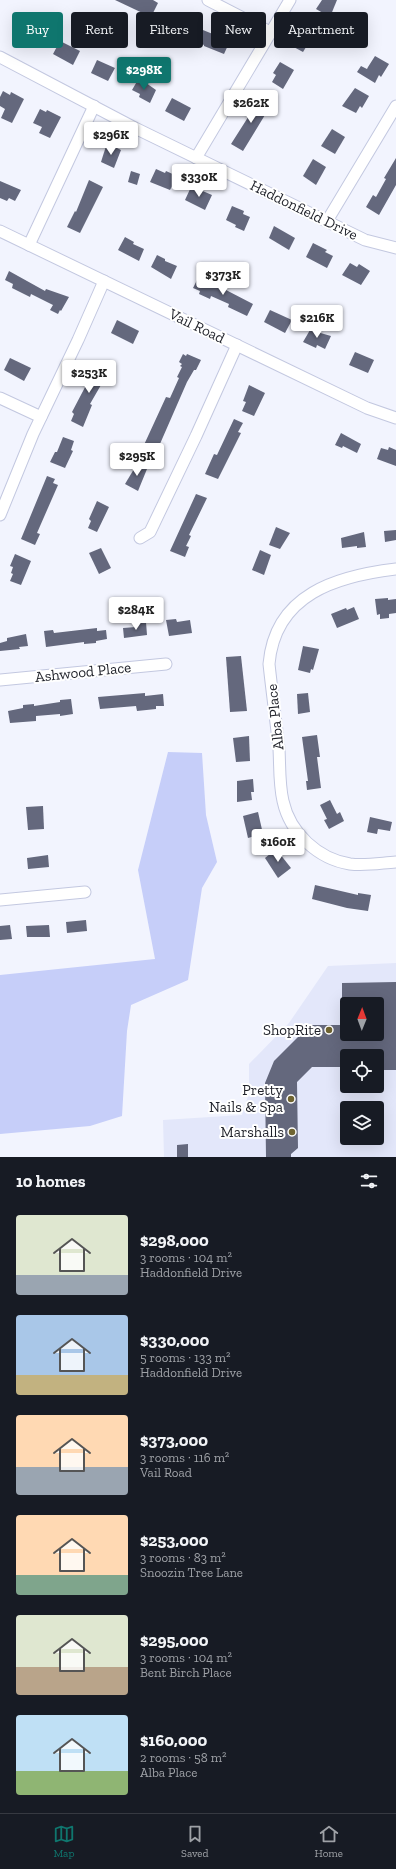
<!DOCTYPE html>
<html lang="en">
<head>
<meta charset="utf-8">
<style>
  :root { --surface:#171b24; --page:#242831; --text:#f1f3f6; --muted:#9ea1a6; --line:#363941; --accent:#0f766e }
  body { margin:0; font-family:"Zilla Slab",serif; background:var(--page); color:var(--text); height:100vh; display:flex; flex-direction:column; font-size:15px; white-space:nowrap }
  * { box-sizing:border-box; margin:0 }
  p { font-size:13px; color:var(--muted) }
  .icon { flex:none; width:22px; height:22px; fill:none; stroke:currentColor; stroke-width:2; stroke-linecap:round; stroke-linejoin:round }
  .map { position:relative; height:1157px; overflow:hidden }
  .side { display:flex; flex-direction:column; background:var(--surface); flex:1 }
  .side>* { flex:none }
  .top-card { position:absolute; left:12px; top:12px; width:372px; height:36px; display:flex; gap:8px }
  .needle { width:26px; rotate:1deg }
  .controls { position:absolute; left:340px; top:997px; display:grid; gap:8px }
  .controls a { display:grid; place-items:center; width:44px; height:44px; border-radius:4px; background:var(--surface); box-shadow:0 4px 16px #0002; font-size:20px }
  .price { position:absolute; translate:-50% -34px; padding:0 9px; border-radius:4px; background:#fff; color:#222; font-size:13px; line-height:26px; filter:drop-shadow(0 1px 2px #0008) }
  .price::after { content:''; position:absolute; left:50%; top:24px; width:12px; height:9px; margin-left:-6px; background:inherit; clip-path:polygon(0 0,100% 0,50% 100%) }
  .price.current { background:var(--accent); color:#fff }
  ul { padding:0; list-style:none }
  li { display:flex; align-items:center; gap:12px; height:100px; padding:0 16px }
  li span { display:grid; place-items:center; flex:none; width:112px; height:80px; border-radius:4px; color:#555 }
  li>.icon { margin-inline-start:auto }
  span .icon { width:48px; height:48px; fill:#fffc; stroke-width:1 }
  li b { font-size:17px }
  h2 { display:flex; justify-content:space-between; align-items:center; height:48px; padding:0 16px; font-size:17px }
  .pill { padding:0 14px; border-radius:4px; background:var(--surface); box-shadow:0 4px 16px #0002; font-size:14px; line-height:36px }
  .pill.current { background:var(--accent); color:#fff }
  .tabs { display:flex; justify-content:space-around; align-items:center; height:56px; border-top:1px solid var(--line); background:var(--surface); font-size:11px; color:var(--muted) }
  .tabs a { display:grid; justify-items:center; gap:2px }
  .tabs .current { color:var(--accent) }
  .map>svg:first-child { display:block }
  .built { fill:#e3e7fa; fill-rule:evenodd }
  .green { fill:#c6cef9 }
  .building { fill:#64687d }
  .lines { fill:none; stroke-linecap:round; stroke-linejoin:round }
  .minor-casing { stroke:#c3c8e0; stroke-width:13 }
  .minor { stroke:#fff; stroke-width:11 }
  .poi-dot { fill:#6f6431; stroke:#fff; stroke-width:1.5 }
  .labels { text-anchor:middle; stroke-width:4; stroke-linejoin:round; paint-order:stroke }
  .street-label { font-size:15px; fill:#1e2028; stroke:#fff }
  .poi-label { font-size:15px; fill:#1e2028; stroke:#fff; text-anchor:end }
</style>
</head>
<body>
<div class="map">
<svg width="396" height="1157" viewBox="0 0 396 1157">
  <rect width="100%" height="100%" fill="#f2f4fe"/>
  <path class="built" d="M396,963V1157H164L163,1120L242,1115L249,1093V1064L289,1023L328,966ZM347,1004H377V1034H347ZM347,1056H377V1086H347ZM347,1108H377V1138H347Z"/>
  <path class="green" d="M168,752L202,753L206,815L217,862L202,888L188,980L131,1005L127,1031L122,1116L90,1126L0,1134V975L155,959L138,870Z"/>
  <g class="building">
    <path d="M115,0H153L158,3L151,17Z"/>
    <path d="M322,0H337L330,17L316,9Z"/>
    <path d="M174,14L199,27L198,28L230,41L224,54L204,46V45L184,35L183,38L175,34L176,30L168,26Z"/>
    <path d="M24,23L41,31L34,45L17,36Z"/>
    <path d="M301,26L314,34L303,52L290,45Z"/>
    <path d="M60,41L80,51L73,65L53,54Z"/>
    <path d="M375,56L389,64L381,77L379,75L375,83L357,72L361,66L367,69L368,67Z"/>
    <path d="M97,60L115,68L108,81L91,73Z"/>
    <path d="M280,62L294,70L283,89L272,82L276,75L273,73Z"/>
    <path d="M139,78L156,90L150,103L139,97L140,94L132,90Z"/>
    <path d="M355,88L369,96L362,108L360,106L356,113L342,106Z"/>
    <path d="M3,91L10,95L11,92L24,99L12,123L1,118L5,109L0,106V97Z"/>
    <path d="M258,97L271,105L243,151L231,144L252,111L251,110Z"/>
    <path d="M172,98L191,108L184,121L165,111Z"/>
    <path d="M40,109L46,112L47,110L61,117L50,138L39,133L42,127L33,123Z"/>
    <path d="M332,129L345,137L335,154L321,146Z"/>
    <path d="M107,143L121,150L114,168L101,162Z"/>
    <path d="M396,158V185L379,215L366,207L373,195L376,197L386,179L384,178Z"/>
    <path d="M313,159L326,167L316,185L303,176Z"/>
    <path d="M156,169L165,173L166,171L177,176L170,190L150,182Z"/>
    <path d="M131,171L140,174L137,185L128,182Z"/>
    <path d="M89,180L103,187L80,233L67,227L75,211L76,212Z"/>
    <path d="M0,181L21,190L15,201L9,198L7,201L0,198Z"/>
    <path d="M191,187L197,190L198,189L212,195L205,210L185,200Z"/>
    <path d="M232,206L244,211L243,214L250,217L244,231L235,227L236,225L226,220Z"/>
    <path d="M274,226L295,238L289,250L269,238Z"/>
    <path d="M125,237L134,242L133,244L144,249L139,261L118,250Z"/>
    <path d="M313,243L327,250L325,252L333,256L327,268L306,257Z"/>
    <path d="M157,255L165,259V261L177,266L171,279L151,267Z"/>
    <path d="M350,263L357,267L359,264L370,271L361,285L342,275Z"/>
    <path d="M9,271L45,291L46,289L69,297L61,311L60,310L58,314L50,310L53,305L31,294L30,297L12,288L13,284L5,280Z"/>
    <path d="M199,276L253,304L247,316L228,307L229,304L211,296L210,299L199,294L200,291L193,288Z"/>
    <path d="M270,310L292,320L285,333L264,322Z"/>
    <path d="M117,320L139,331L133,344L111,333Z"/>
    <path d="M310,330L331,336L325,349L317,345L316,348L303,342Z"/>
    <path d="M355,352L374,360L368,373L349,365Z"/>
    <path d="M183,354L186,356L187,354L201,360L196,370H194L187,382L156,453L143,447L166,397L170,398L179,378L177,377L182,367L180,366L182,364L179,362Z"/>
    <path d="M10,358L31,368L24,381L4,370Z"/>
    <path d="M95,363L111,371L107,379L105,378L90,404L92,405L83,427L71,421L74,414L72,412L93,372L91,371Z"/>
    <path d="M249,385L265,393L254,416L242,411L246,402L243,401Z"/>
    <path d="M234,419L243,423L238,432L241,433L218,479L205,474L214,454L217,455Z"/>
    <path d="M341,433L361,444L357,453L343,446L342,448L335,445Z"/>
    <path d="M63,437L74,441L71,450L73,451L65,468L50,462L55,452H57Z"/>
    <path d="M389,447L396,450V466L377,459L381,448L388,450Z"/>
    <path d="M137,464L147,469L138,491L125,484Z"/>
    <path d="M47,476L55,479L53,483L58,485L37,533L40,534L35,545L21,539Z"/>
    <path d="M196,494L207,498L189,535L191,536L186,546L189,547L185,557L170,551Z"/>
    <path d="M97,501L109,507L97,532L88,528L91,521L89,519Z"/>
    <path d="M276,527L290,533L280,549L269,545Z"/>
    <path d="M396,530V540L385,542L384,531Z"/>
    <path d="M364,532L366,547L357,548V546L342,548L341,538Z"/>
    <path d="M101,548L111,568L99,574L89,553Z"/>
    <path d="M260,550L271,555L264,575L252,570Z"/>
    <path d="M15,554L31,561L21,585L10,581L13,574L11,573L13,567L10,566Z"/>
    <path d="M388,598V600L396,599V613L389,614V618L380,619V614L377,615L375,599Z"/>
    <path d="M354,607L359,619L337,628L331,614L346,608L347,610Z"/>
    <path d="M176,619L177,622L190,620L192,633L169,636L166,620Z"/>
    <path d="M146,622L147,635L124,638L123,628L136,627V623Z"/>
    <path d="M97,628V631L106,630L107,639L96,641V643L84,644V642L46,647L44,631L53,630L54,633Z"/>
    <path d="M26,634L28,646L19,647L20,649L0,651V643L7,641V638Z"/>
    <path d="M303,646L319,649L313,670L311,669L310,673L298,670Z"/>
    <path d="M241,656L247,711L230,712L226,657Z"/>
    <path d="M145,693V696L163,694L164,706H156V709L137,711L136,706L100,709L98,697Z"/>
    <path d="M308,693L310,712L298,714L297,694Z"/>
    <path d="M71,699L73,714L60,716V714L36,716V721L10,723L8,711L23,708V705L34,704V706L60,702V700Z"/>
    <path d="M317,735L320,757H317L321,788L307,790L306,781H308L302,737Z"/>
    <path d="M249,736L250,761L236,762L233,738Z"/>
    <path d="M253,779L254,792H251L252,800L237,802V781Z"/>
    <path d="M330,800L337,814L340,812L344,821L329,829L324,820L327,819L320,805Z"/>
    <path d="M43,806L44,829L28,830L26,807Z"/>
    <path d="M258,812L263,834L248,838L243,816Z"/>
    <path d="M370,817L392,822L390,831L378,829L377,834L367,832Z"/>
    <path d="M276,849L291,868L278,878L265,858Z"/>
    <path d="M48,855L49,867L28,869L27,858Z"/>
    <path d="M315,885L358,895V893L371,895L368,911L347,908L312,899Z"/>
    <path d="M86,920L87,931L67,933L66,922Z"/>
    <path d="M10,925L12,939L0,940V926Z"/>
    <path d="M49,925L50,937H27L26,926Z"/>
    <path d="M396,982V1070H377V1056H347V1067H312L297,1082L298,1148L291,1154V1157H266L265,1083L274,1061L299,1036H311V1025H347V1034H377V1004H342V983Z"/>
    <path d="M188,1144V1157H177V1145Z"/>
  </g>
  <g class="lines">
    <defs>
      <g id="minor">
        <path d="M208,0L270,32"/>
        <path d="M0,57L135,128L365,240L396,248"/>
        <path d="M196,158L290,0"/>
        <path d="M327,221L396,106"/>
        <path d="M0,231L367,408L396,418"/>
        <path d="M29,245L94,106"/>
        <path d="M0,398L41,417"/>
        <path d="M0,515L33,434L78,340L104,281"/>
        <path d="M140,538L150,532L196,436L237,345"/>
        <path d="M396,569C337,576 275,594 269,664C272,692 276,721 279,749C280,766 279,784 283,801C290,833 318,859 350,864C365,866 381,863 396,862"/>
        <path d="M0,680L166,664"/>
        <path d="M0,900L85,892"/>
      </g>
    </defs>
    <use href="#minor" class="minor-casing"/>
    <use href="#minor" class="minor"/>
  </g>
  <g class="poi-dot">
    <circle cx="329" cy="1030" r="4"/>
    <circle cx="291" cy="1099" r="4"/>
    <circle cx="292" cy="1132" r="4"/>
  </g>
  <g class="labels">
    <g class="street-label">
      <text transform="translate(304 210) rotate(26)" y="5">Haddonfield Drive</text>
      <text transform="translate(197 326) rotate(26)" y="5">Vail Road</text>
      <text transform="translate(83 672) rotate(-6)" y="5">Ashwood Place</text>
      <text transform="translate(275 717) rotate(-96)" y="5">Alba Place</text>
    </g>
    <g class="poi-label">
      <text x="321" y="1035">ShopRite</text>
      <text x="283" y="1095">Pretty<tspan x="283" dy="17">Nails &amp; Spa</tspan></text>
      <text x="284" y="1137">Marshalls</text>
    </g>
  </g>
</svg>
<div class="controls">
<a><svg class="needle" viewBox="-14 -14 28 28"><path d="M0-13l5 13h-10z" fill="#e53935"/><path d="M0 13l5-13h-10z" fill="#9ea1a6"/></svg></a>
<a><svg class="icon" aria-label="locate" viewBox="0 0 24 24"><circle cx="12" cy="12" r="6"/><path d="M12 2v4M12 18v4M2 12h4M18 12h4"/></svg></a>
<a><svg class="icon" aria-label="layers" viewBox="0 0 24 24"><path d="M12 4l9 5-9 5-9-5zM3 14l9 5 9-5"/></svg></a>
</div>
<b class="price current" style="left:144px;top:91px">$298K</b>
<b class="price" style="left:251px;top:124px">$262K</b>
<b class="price" style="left:111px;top:156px">$296K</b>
<b class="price" style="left:199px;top:198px">$330K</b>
<b class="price" style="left:223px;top:296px">$373K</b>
<b class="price" style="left:317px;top:339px">$216K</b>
<b class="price" style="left:89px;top:394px">$253K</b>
<b class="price" style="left:137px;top:477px">$295K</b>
<b class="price" style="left:136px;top:631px">$284K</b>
<b class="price" style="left:278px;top:863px">$160K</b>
<div class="top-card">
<a class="pill current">Buy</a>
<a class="pill">Rent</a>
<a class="pill">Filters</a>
<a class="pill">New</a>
<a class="pill">Apartment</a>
</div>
</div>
<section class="side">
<h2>10 homes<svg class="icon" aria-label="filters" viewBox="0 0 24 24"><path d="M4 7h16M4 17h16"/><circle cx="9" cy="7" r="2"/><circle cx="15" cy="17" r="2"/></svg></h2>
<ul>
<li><span style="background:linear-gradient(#dfe7d0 75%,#9aa5b1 0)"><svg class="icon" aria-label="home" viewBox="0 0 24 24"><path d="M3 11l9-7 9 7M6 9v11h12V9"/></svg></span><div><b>$298,000</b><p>3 rooms · 104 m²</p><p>Haddonfield Drive</p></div></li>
<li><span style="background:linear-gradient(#a9c7e8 75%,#c2b280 0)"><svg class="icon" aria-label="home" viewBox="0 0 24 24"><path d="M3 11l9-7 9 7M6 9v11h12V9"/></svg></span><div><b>$330,000</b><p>5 rooms · 133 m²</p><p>Haddonfield Drive</p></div></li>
<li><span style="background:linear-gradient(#ffd9b3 65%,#9aa5b1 0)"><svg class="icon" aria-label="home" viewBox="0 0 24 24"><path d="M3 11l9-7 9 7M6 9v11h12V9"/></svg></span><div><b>$373,000</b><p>3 rooms · 116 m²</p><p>Vail Road</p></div></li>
<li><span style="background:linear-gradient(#ffd9b3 75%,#7fa58c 0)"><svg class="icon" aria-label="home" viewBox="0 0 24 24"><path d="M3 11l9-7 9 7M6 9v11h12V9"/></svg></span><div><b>$253,000</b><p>3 rooms · 83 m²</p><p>Snoozin Tree Lane</p></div></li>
<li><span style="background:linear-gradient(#dfe7d0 65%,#b9a48a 0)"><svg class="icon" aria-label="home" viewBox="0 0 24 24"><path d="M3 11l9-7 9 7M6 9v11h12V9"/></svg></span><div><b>$295,000</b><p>3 rooms · 104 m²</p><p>Bent Birch Place</p></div></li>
<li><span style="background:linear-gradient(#bfe0f5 70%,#8fb573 0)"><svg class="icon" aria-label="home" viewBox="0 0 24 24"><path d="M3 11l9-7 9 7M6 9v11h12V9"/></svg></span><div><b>$160,000</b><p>2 rooms · 58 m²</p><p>Alba Place</p></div></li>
</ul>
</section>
<nav class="tabs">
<a class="current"><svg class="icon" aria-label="map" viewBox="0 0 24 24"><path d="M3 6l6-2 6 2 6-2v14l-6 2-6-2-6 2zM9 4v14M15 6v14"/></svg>Map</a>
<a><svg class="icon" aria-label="saved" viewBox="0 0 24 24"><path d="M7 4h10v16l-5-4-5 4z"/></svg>Saved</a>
<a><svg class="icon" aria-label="home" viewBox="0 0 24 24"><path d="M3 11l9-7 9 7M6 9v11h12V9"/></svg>Home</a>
</nav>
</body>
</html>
